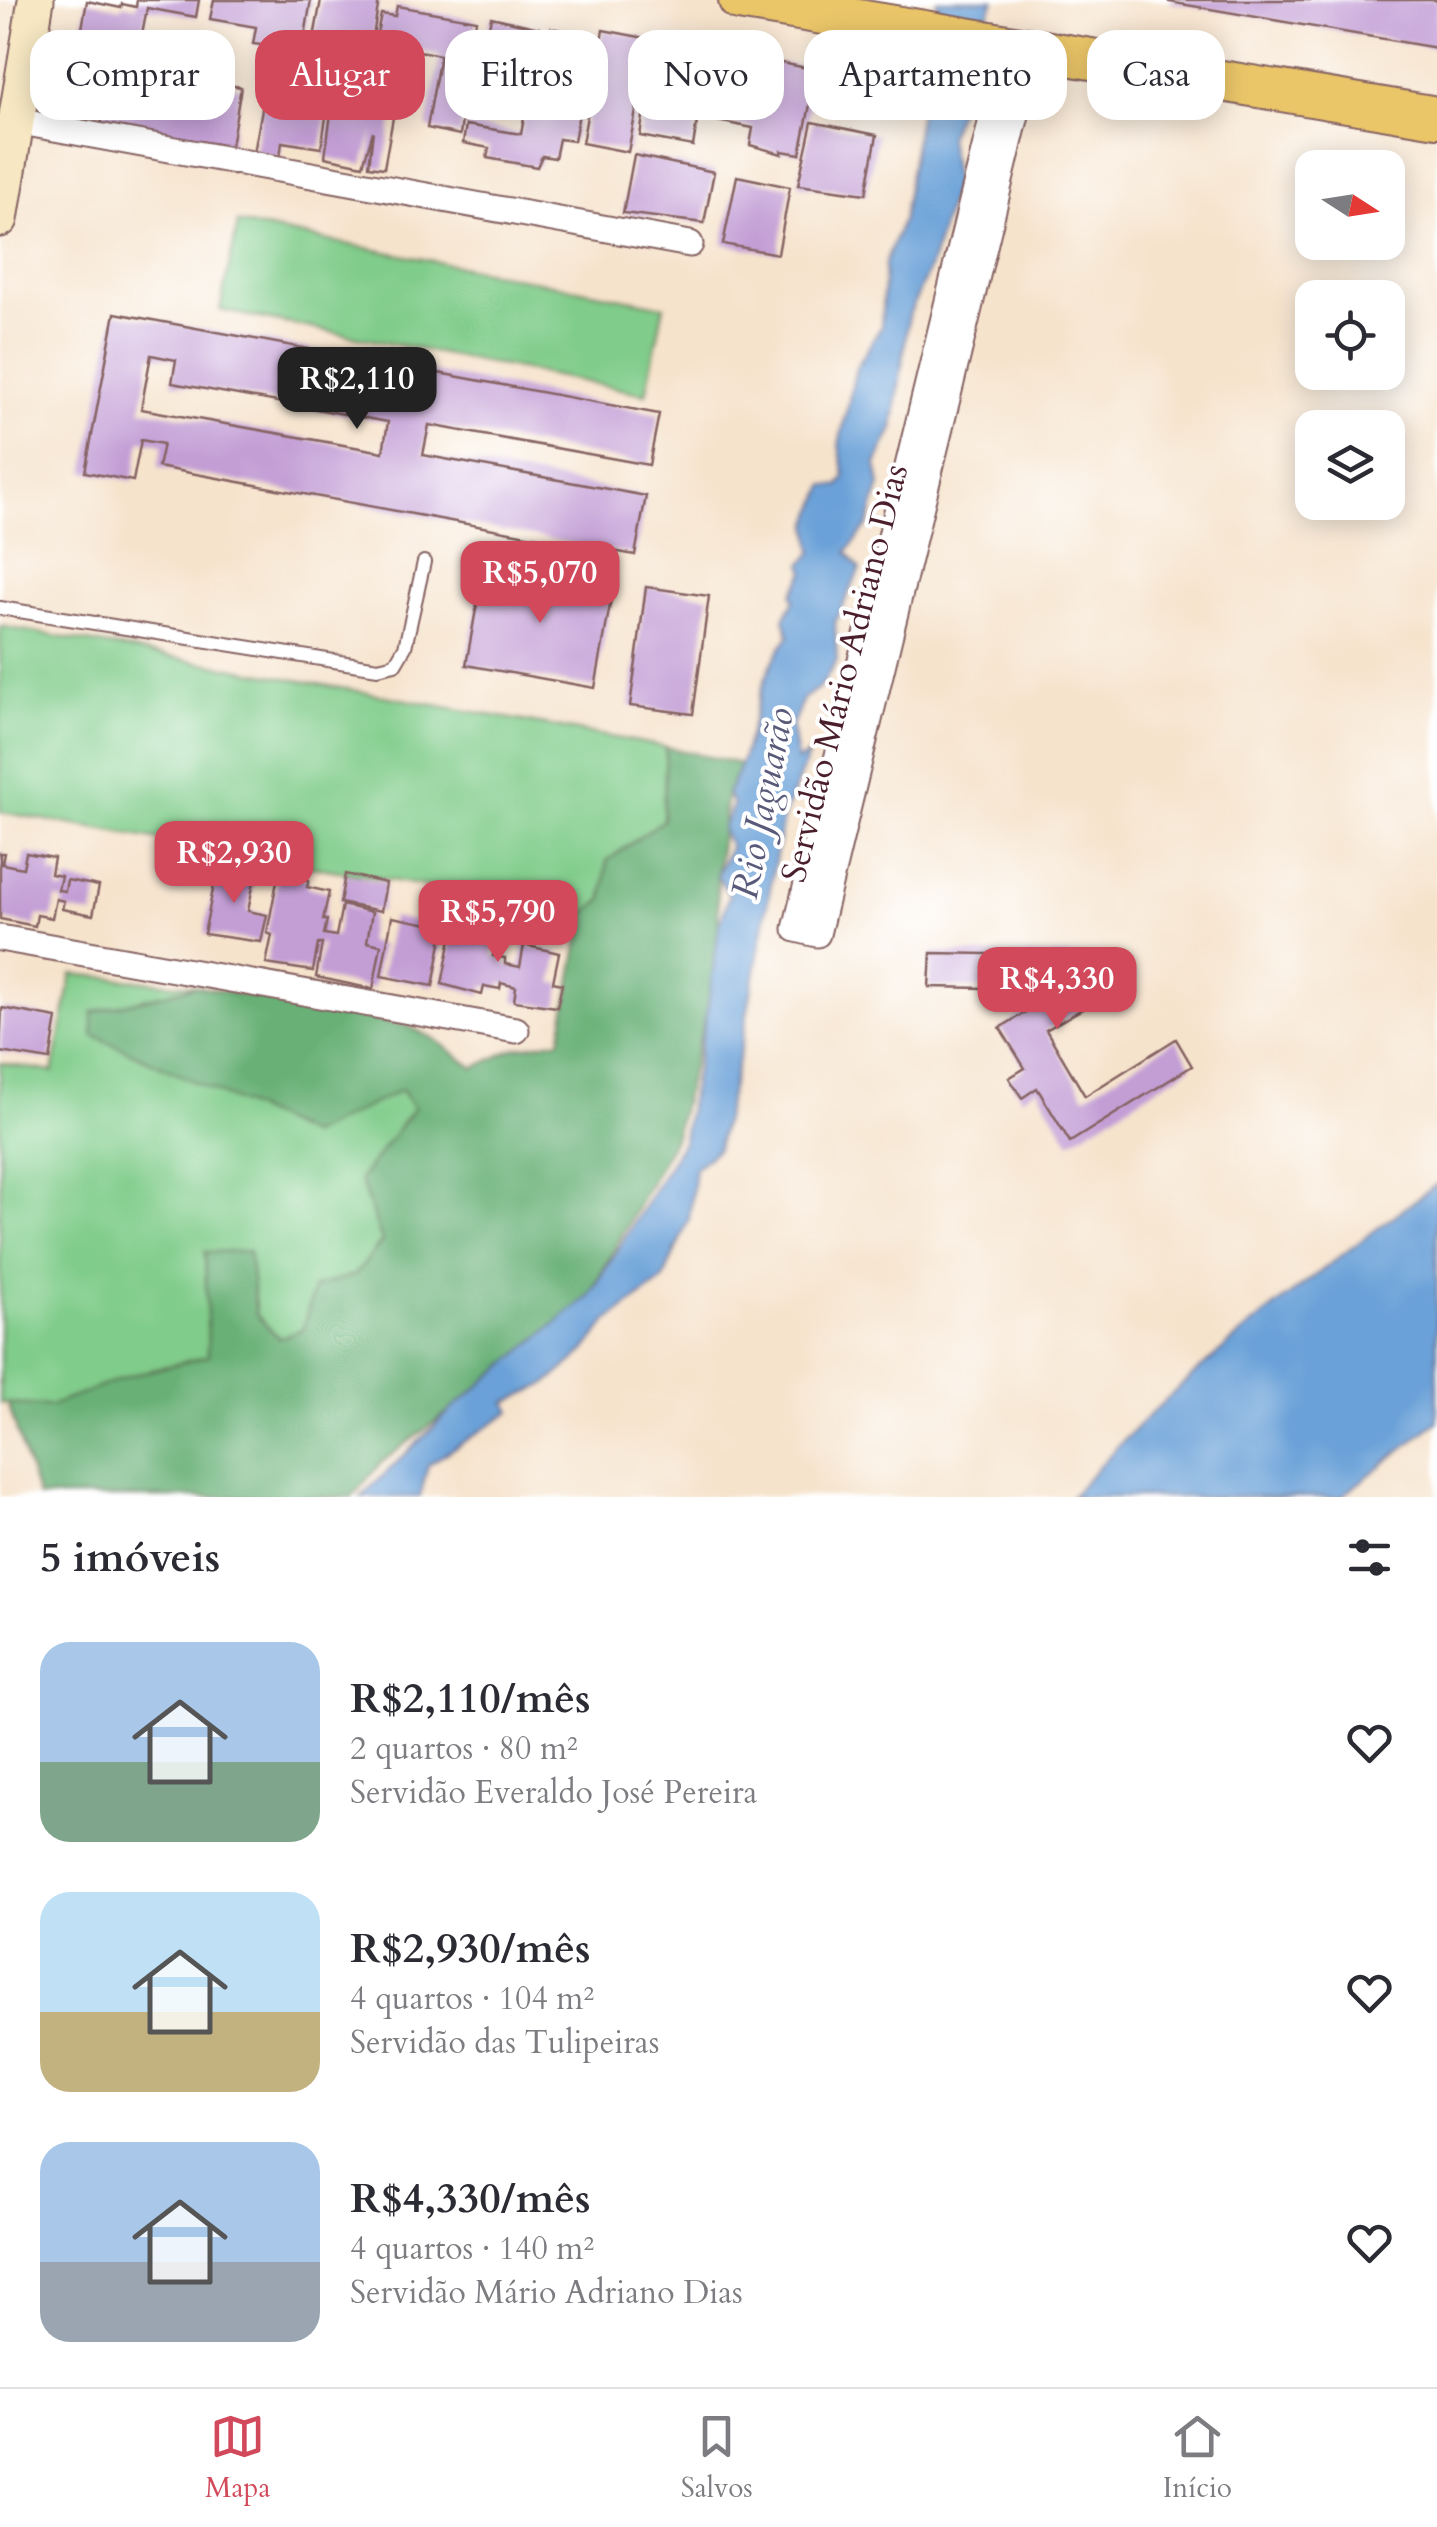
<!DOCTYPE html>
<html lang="pt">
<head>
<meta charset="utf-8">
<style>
  :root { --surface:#fff; --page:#f2f2f3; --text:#2b2b33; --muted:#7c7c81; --line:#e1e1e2; --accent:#d1495b }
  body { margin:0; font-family:Cardo,serif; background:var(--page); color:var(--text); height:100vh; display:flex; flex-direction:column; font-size:38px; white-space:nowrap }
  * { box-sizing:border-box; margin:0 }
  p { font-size:32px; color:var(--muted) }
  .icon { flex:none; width:55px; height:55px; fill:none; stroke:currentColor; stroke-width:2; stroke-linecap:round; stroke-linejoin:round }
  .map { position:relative; height:1497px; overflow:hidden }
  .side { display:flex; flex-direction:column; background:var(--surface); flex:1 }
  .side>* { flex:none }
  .banner { position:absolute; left:30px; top:30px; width:1378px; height:90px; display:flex; gap:20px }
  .needle { width:65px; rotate:102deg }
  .fabs { position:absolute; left:1295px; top:150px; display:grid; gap:20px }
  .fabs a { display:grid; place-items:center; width:110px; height:110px; border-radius:20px; background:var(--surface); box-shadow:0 5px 25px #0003; font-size:50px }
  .price { position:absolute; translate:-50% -85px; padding:0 22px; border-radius:20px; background:var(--accent); color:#fff; font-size:32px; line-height:65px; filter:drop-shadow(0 2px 5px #0008) }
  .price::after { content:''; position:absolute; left:50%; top:60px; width:30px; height:22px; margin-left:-15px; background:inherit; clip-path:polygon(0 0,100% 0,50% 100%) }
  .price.selected { background:#222; color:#fff }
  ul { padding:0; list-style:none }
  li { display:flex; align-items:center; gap:30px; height:250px; padding:0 40px }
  li span { display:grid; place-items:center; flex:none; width:280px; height:200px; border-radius:30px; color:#555 }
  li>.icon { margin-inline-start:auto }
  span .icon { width:120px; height:120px; fill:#fffc; stroke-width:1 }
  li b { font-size:42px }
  h2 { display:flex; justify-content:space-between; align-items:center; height:120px; padding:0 40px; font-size:42px }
  .chip { padding:0 35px; border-radius:30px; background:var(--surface); box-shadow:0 5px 25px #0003; font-size:35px; line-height:90px }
  .chip.selected { background:var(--accent); color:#fff }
  .dock { display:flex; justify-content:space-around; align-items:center; height:140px; border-top:2px solid var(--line); background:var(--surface); font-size:28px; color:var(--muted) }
  .dock a { display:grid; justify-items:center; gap:5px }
  .dock .selected { color:var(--accent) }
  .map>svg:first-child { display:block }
  .green { fill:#80cc8a; stroke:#65765a; stroke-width:2.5 }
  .forest { fill:#68b076; stroke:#596850; stroke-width:2.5 }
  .water { fill:#6ba1d8; stroke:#5a6082; stroke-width:2.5 }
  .building { fill:#c39ed5; fill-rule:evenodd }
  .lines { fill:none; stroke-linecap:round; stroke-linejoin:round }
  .service-casing { stroke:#866463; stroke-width:16 }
  .minor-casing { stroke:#866463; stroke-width:29 }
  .secondary-casing { stroke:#866463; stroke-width:39 }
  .primary-casing { stroke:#866463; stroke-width:44 }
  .service { stroke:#fff; stroke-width:12 }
  .minor { stroke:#fff; stroke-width:25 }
  .secondary { stroke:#f7e8c3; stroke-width:35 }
  .primary { stroke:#ebc669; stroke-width:40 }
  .labels { text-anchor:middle; stroke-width:8; stroke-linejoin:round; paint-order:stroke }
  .street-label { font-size:35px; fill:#4a1f2b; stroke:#fff }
  .water-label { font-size:38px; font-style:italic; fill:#595a79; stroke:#fff }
</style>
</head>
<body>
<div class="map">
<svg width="1437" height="1497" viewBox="0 0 1437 1497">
  <rect width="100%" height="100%" fill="#fff"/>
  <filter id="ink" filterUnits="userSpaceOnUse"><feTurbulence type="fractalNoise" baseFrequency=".01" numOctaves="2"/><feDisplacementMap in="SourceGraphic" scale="20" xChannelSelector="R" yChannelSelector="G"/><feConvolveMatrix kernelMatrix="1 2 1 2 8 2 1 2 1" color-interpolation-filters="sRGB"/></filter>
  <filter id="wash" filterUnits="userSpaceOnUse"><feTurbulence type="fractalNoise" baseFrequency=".0048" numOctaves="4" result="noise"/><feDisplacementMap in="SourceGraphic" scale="40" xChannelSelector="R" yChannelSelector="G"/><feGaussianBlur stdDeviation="2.25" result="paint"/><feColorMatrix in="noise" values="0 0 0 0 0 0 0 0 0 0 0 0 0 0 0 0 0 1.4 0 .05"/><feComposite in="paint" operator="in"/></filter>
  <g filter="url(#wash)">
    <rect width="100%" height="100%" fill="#f6e3cc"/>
    <g class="green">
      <path d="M238,223L664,306L646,394L220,310Z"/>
      <path d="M0,626L666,747L663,821L607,861L603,899L584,914L0,812Z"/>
      <path d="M72,974L196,986L93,1012L309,1135L401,1090L414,1108L360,1179L383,1241L355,1275L314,1288L303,1329L279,1338L256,1315L205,1253L209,1356L50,1407L0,1403V1063L53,1072Z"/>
    </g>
    <path class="forest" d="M666,747L741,764L727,793L717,875L719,927L708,1005L674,1139L589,1296L453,1408L382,1462L352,1497H38L8,1404L50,1406L128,1376L208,1356L205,1252L249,1251L256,1315L279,1338L303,1329L314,1287L355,1275L382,1241L360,1179L414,1108L401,1090L310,1135L93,1035V1012L196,986L408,1026L435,1039L474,1068L515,1048L560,1040L584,914L603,899L607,861L663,820Z"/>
    <g class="water">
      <path d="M937,0H994L959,87L960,108L948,137L955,182L931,264L909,315L893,429L876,464L880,485L868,525L847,552L860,569L835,623L837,661L821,686L803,699L792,726L797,761L809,754L783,818L741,1048L717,1149L695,1168L689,1219L663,1280L608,1321L584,1352L547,1384L506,1402L511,1411L428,1465L420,1497H361L453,1408L589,1296L618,1249L682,1143L708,1005L719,927L729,895L717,875L730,846L722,829L733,805L727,793C756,744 752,682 789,636L784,619L794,600L792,594L805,572L802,564L813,552L809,525L825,485L839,486L845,477L839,445L856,368L881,327L885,263L903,218Z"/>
      <path d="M1437,1184V1422L1341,1497H1071C1176,1375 1308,1280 1437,1184Z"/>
    </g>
    <g id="blocks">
      <g class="building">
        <path d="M137,0H199L196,17L147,8L139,51L117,47L114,63L77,56L87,1L121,8L122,4L136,7Z"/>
        <path d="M214,0H311L300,66L325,71L324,78L362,85L358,106L339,102L338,108L371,115L373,108L364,106L370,73L384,76L389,46L375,43L381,14L395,16L397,6L476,20L460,135L427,128L440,55L419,51L411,90L386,85L384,96L390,97L387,110L394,112L384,168L369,166L373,131L363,165L325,157L332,106L328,105L321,148L282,142L280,158L254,153L265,92L299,98L300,95L295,94L297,82L257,76L262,45L253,44L256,27L210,19Z"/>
        <path d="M321,0H379L369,61L345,57L349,38L339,36L337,52L312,48Z"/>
        <path d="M1169,0H1437V48L1169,2Z"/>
        <path d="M491,17L539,28L521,105L480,97L484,79L479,78Z"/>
        <path d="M551,28L593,36L574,141L559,139L555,158L542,156L537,167L487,158L489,148L463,143L466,125L521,134L531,79L542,81Z"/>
        <path d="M603,30L650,39L628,152L582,143Z"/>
        <path d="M655,40L711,49L705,84L694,82L688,120L697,122L693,146L640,136Z"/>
        <path d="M720,51L817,70L800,154L782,151V154L750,145L753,128L707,119Z"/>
        <path d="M109,76L222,92L223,84L241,87L231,146L101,126Z"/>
        <path d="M812,122L877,135L866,194L798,185Z"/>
        <path d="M634,155L714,172L704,223L623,213Z"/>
        <path d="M737,176L790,187L778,254L723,244Z"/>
        <path d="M115,313L659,414L649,465L429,425L423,455L646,496L635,555L158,467L163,444L141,440L133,481L85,472ZM151,355L176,360L172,383L388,422L383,452L141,409Z"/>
        <path d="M484,565L613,588L595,688L466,665Z"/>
        <path d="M646,587L709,596L693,714L630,706Z"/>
        <path d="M0,853H4L2,864L23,868L26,853L54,858L51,874L61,876L58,890L65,891L67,880L99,886L93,915L62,909L64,901L56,899L52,918L37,915L35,926L0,919Z"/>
        <path d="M218,865L256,871L248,911L267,915L261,942L204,934Z"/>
        <path d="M277,866L295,869L294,877L309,880L307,887L329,892L323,920H327L324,934L336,936L342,905L372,912L367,942L381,945L373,989L316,977L322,944H318L313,971L266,964L272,935L267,933L278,876H275Z"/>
        <path d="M345,874L386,883L381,911L340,903Z"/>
        <path d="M456,913L477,917L476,922L498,927L493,956L505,958V964L520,967L524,945L559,953L553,982L562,984L557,1007L514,1001L516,987L501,983L500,989L484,986L482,995L442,984Z"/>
        <path d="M392,917L444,927L433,986L381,976Z"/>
        <path d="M931,953L1095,956L1113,991L1046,1030L1085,1096L1176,1039L1192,1066L1070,1142L1037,1088L1022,1098L1009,1078L1025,1068L1000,1028L1040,1003L1036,989L929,987Z"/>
        <path d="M2,1008L57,1018L50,1060L0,1052Z"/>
      </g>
    </g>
  </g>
  <g filter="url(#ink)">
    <use href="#blocks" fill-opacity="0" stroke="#866463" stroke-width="2.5"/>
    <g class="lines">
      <defs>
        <path id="service" d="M0,608L378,668L395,664L405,647L424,562"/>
        <g id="minor">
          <path d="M1010,45L796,929L817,934L1032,49"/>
          <path d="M16,121L690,244"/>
          <path d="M0,938L516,1030"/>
        </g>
        <path id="secondary" d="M0,219L36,0"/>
        <path id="primary" d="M739,0L1437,117"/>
      </defs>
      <use href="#service" class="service-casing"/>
      <use href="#minor" class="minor-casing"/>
      <use href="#secondary" class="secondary-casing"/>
      <use href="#primary" class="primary-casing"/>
      <use href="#service" class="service"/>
      <use href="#minor" class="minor"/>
      <use href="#secondary" class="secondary"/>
      <use href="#primary" class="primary"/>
    </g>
  </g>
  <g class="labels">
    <g class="street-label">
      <text transform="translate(844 673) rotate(-76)" y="12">Servidão Mário Adriano Dias</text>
    </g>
    <g class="water-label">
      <text transform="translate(762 803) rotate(-79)" y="13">Rio Jaguarão</text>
    </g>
  </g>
</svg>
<div class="fabs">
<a><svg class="needle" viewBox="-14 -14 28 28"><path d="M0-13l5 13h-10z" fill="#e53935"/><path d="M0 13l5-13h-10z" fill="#7c7c81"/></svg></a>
<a><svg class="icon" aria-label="locate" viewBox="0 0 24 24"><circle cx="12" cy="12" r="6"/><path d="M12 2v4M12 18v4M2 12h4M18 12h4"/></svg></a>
<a><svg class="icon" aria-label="layers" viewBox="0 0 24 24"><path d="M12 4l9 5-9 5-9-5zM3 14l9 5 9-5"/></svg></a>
</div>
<b class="price selected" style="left:357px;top:432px">R$2,110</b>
<b class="price" style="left:540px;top:626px">R$5,070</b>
<b class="price" style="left:234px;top:906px">R$2,930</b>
<b class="price" style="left:498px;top:965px">R$5,790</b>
<b class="price" style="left:1057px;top:1032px">R$4,330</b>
<div class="banner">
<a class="chip">Comprar</a>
<a class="chip selected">Alugar</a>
<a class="chip">Filtros</a>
<a class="chip">Novo</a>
<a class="chip">Apartamento</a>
<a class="chip">Casa</a>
</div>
</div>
<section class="side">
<h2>5 imóveis<svg class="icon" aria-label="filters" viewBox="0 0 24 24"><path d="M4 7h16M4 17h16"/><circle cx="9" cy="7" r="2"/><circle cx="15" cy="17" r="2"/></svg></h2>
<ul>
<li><span style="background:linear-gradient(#a9c7e8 60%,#7fa58c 0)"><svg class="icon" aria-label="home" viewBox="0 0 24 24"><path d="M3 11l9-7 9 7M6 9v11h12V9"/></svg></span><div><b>R$2,110/mês</b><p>2 quartos · 80 m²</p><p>Servidão Everaldo José Pereira</p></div><svg class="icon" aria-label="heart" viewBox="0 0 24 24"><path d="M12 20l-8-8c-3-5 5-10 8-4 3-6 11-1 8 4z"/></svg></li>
<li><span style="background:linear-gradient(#bfe0f5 60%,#c2b280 0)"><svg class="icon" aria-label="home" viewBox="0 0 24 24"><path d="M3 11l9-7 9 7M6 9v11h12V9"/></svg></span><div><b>R$2,930/mês</b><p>4 quartos · 104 m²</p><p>Servidão das Tulipeiras</p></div><svg class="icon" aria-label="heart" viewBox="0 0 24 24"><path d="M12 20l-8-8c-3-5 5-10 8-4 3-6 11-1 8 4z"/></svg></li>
<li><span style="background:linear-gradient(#a9c7e8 60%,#9aa5b1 0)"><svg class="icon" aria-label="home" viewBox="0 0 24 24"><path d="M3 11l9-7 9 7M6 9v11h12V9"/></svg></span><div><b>R$4,330/mês</b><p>4 quartos · 140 m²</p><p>Servidão Mário Adriano Dias</p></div><svg class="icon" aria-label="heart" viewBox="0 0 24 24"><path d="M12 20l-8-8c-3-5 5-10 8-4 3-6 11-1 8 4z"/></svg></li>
</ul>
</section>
<nav class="dock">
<a class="selected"><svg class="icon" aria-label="map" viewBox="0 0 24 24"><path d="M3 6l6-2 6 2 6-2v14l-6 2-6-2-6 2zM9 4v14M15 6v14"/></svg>Mapa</a>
<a><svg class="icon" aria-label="saved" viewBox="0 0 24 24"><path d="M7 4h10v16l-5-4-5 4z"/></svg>Salvos</a>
<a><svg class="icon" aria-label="home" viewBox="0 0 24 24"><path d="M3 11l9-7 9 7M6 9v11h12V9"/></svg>Início</a>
</nav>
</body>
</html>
